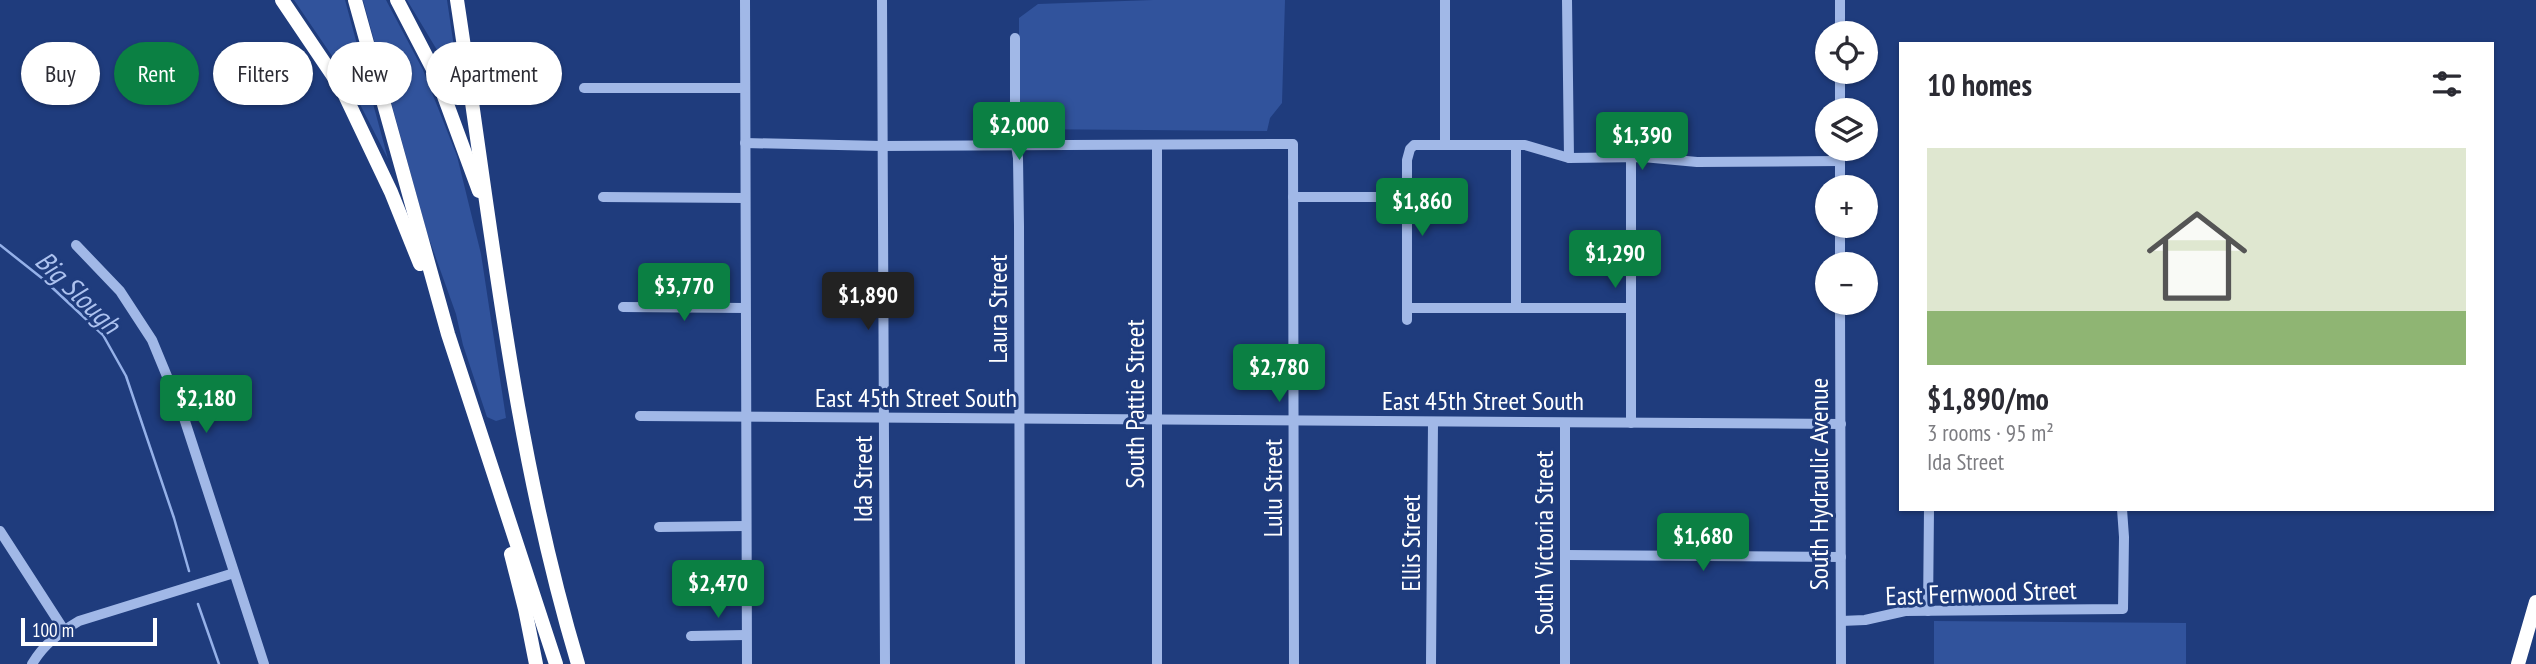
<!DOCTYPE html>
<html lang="en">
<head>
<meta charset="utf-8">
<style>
  :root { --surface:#fff; --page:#f2f2f3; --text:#2b2b33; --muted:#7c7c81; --accent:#0b8043 }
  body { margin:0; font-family:"PT Sans Narrow",sans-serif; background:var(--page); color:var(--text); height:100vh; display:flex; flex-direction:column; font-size:26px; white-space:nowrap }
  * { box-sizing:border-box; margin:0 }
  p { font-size:23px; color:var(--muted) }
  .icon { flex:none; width:38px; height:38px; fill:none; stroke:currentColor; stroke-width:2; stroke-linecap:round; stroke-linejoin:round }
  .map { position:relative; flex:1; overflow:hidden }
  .panel { position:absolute; left:1899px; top:42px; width:595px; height:469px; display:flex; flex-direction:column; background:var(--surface); border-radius:0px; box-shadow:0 2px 5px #0004 }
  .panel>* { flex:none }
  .hud { position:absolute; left:21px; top:42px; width:665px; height:63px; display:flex; gap:14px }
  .buttons { position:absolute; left:1815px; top:21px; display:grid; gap:14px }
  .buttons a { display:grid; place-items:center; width:63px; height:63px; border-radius:50%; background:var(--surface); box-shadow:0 2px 5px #0004; font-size:35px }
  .scale { position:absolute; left:21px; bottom:18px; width:136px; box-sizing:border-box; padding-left:7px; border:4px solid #fff; border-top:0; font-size:19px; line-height:24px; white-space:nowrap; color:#fff; -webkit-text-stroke:5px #1f3c7d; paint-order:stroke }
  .price { position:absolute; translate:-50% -60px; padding:0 16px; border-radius:7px; background:var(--accent); color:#fff; font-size:23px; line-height:46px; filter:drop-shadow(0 2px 4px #0008) }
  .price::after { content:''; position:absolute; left:50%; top:42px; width:21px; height:16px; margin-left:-10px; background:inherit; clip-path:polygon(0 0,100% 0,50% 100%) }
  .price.current { background:#222; color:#fff }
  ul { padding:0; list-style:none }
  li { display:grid; align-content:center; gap:14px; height:371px; padding:0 28px }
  li span { display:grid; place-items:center; height:217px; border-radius:0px; color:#555 }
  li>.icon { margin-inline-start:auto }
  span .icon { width:126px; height:126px; fill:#fffc; stroke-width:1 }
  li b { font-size:30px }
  h2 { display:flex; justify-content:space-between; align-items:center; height:84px; padding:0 28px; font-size:30px }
  .tag { padding:0 24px; border-radius:32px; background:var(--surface); box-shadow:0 2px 5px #0004; font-size:24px; line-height:63px }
  .tag.current { background:var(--accent); color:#fff }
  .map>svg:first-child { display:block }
  .green { fill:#31539c }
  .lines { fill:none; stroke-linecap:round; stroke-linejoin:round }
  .stream { stroke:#95b1e9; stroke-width:2.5 }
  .minor { stroke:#a1b8e7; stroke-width:10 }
  .highway { stroke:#fff; stroke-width:14 }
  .labels { text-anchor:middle; stroke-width:6; stroke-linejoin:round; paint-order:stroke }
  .street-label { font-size:26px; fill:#fff; stroke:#1f3c7d }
  .water-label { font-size:28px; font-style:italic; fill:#adc2ef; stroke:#1f3c7d }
</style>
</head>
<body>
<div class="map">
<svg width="2536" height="664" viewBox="0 0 2536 664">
  <rect width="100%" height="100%" fill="#1f3c7d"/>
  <g class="green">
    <path d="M294,0H345L388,159L345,75Z"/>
    <path d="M363,0H386L423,70L457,156L481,254L506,418L496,421L487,417L463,345L456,314L427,233Z"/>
    <path d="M407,0H447L457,67V87L454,88L437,50Z"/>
    <path d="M1153,0H1285L1282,103L1270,118L1267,131L1019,129V18L1038,4Z"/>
    <path d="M1934,621L2186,623V664H1934Z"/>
  </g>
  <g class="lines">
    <g class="stream">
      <path d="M0,245L43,279L103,335L126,376L174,518L189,571"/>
      <path d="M198,604L219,664"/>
    </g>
    <g class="minor">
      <path d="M745,0L747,664"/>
      <path d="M882,0L885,664"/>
      <path d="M1445,0V144"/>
      <path d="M1567,0L1569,158"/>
      <path d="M1840,33V0"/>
      <path d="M1015,38V140L1018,158L1019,226L1020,664"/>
      <path d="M584,88H745"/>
      <path d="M1840,110V72"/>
      <path d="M745,143L882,146L1293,144L1294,664"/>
      <path d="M1516,145V308"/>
      <path d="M1631,157V423"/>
      <path d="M1840,187V149"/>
      <path d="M603,197L745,198"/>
      <path d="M1293,197H1406"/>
      <path d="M76,245L120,291L152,340L183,415L264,664"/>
      <path d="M1840,264V226"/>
      <path d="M1840,303L1841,664"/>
      <path d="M623,307L745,308"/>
      <path d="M1407,308H1631"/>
      <path d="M1407,320V160L1410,149L1414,145H1525L1569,158L1643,157L1697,162L1840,161"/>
      <path d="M640,416L1841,424"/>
      <path d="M659,527L746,526"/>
      <path d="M0,531L64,630"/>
      <path d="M1565,555L1841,557"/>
      <path d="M1928,611L1929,509"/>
      <path d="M1841,621L1865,620L1905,611L2123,609L2124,537L2122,509"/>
      <path d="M691,636L746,635"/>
      <path d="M32,664C44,644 59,633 79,621L234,573"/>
      <path d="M1157,664V145"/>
      <path d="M1431,664L1433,422"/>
      <path d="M1565,664V423"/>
    </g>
    <g class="highway">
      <path d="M282,0L342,89L391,192L420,264"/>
      <path d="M355,0L448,334L556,664"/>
      <path d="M397,0L437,77L479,191"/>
      <path d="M457,0C491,222 513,448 578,664"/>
      <path d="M511,554L525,609L536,664"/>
      <path d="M2518,664L2536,602"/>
    </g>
  </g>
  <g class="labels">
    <g class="street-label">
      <text transform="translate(998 309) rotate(-90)" y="9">Laura Street</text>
      <text x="916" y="407">East 45th Street South</text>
      <text x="1483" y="410">East 45th Street South</text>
      <text transform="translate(1135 404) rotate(-90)" y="9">South Pattie Street</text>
      <text transform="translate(863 479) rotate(-90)" y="9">Ida Street</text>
      <text transform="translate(1819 484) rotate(-90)" y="9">South Hydraulic Avenue</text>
      <text transform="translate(1273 488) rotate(-90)" y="9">Lulu Street</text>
      <text transform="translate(1411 543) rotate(-90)" y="9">Ellis Street</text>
      <text transform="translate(1544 543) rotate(-90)" y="9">South Victoria Street</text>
      <text transform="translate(1981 593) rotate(-2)" y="9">East Fernwood Street</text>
    </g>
    <g class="water-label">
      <text transform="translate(78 292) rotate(44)" y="10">Big Slough</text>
    </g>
  </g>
</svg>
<div class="buttons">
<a><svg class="icon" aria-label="locate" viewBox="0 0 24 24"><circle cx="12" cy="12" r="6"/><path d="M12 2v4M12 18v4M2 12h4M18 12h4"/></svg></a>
<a><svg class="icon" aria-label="layers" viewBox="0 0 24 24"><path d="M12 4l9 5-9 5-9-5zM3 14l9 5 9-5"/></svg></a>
<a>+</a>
<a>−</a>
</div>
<div class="scale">100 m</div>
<b class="price" style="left:1019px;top:162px">$2,000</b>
<b class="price" style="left:1642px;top:172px">$1,390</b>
<b class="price" style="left:1422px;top:238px">$1,860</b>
<b class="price" style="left:1615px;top:290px">$1,290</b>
<b class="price" style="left:684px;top:323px">$3,770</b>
<b class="price current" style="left:868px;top:332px">$1,890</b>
<b class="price" style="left:1279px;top:404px">$2,780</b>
<b class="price" style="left:206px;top:435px">$2,180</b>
<b class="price" style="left:1703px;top:573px">$1,680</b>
<b class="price" style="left:718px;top:620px">$2,470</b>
<div class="hud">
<a class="tag">Buy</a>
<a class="tag current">Rent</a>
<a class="tag">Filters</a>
<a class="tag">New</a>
<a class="tag">Apartment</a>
</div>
<section class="panel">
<h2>10 homes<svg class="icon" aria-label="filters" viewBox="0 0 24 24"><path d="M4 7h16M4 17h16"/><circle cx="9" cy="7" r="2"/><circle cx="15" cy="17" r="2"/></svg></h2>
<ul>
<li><span style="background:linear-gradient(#dfe7d0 75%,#8fb573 0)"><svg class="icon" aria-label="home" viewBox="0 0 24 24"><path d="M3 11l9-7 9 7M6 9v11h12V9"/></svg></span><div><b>$1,890/mo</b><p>3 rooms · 95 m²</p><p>Ida Street</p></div></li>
</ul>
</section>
</div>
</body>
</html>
